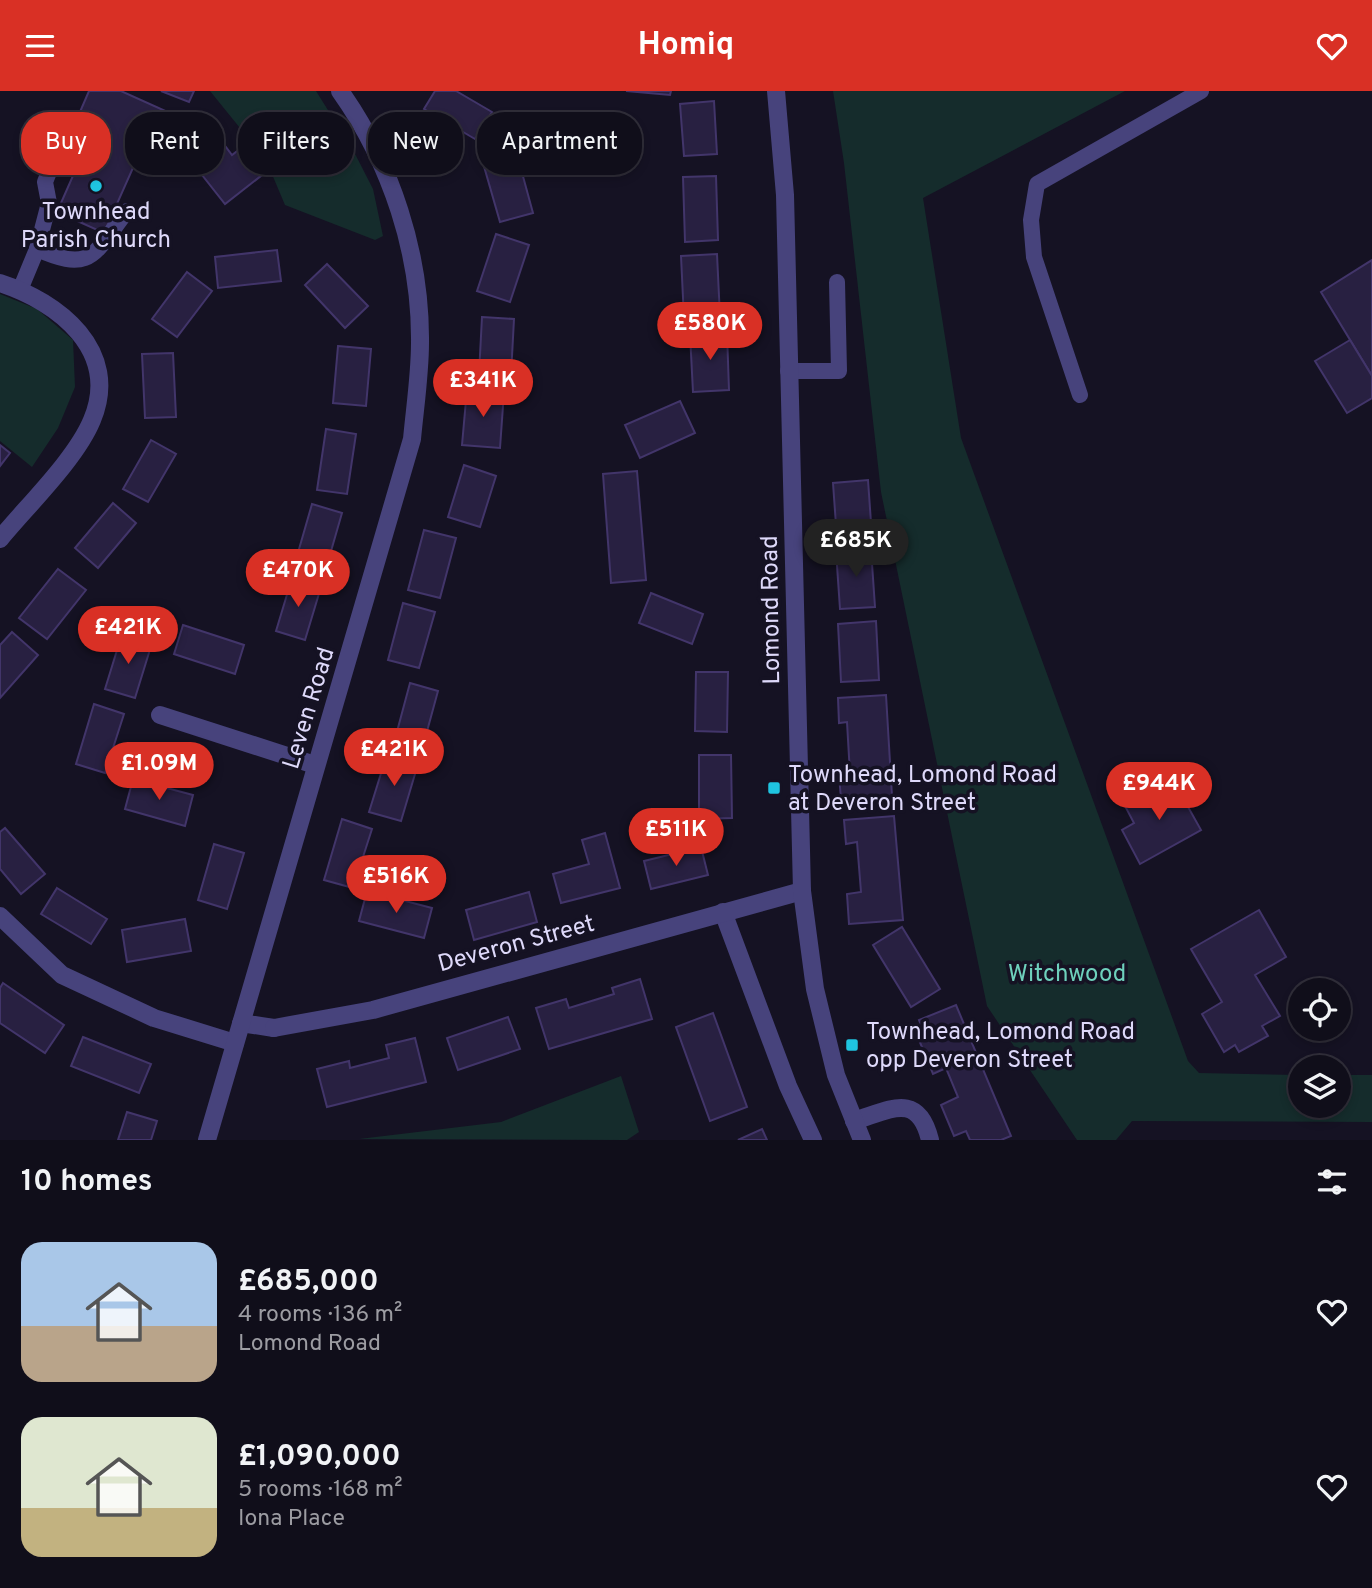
<!DOCTYPE html>
<html lang="en">
<head>
<meta charset="utf-8">
<style>
  :root { --surface:#100e1a; --page:#1e1c27; --text:#f1f3f6; --muted:#9c9ca2; --line:#302e39; --accent:#d93025 }
  body { margin:0; font-family:Overpass,sans-serif; background:var(--page); color:var(--text); height:100vh; display:flex; flex-direction:column; font-size:26px; white-space:nowrap }
  * { box-sizing:border-box; margin:0 }
  p { font-size:23px; color:var(--muted) }
  .icon { flex:none; width:38px; height:38px; fill:none; stroke:currentColor; stroke-width:2; stroke-linecap:round; stroke-linejoin:round }
  .map { position:relative; height:1049px; overflow:hidden }
  .panel { display:flex; flex-direction:column; background:var(--surface); flex:1 }
  .panel>* { flex:none }
  .guide { position:absolute; left:21px; top:21px; width:700px; height:63px; display:flex; gap:14px }
  .buttons { position:absolute; left:1288px; top:887px; display:grid; gap:14px }
  .buttons a { display:grid; place-items:center; width:63px; height:63px; border-radius:50%; background:var(--surface); box-shadow:0 4px 10px #0003,0 0 0 2px var(--line); font-size:35px }
  .price { position:absolute; translate:-50% -60px; padding:0 16px; border-radius:24px; background:var(--accent); color:#fff; font-size:23px; line-height:46px; filter:drop-shadow(0 2px 4px #0008) }
  .price::after { content:''; position:absolute; left:50%; top:42px; width:21px; height:16px; margin-left:-10px; background:inherit; clip-path:polygon(0 0,100% 0,50% 100%) }
  .price.on { background:#222; color:#fff }
  ul { padding:0; list-style:none }
  li { display:flex; align-items:center; gap:21px; height:175px; padding:0 21px }
  li span { display:grid; place-items:center; flex:none; width:196px; height:140px; border-radius:21px; color:#555 }
  li>.icon { margin-inline-start:auto }
  span .icon { width:84px; height:84px; fill:#fffc; stroke-width:1 }
  li b { font-size:30px }
  h2 { display:flex; justify-content:space-between; align-items:center; height:84px; padding:0 21px; font-size:30px }
  .pill { padding:0 24px; border-radius:28px; background:var(--surface); box-shadow:0 4px 10px #0003,0 0 0 2px var(--line); font-size:24px; line-height:63px }
  .pill.on { background:var(--accent); color:#fff }
  header { display:flex; justify-content:space-between; align-items:center; height:91px; padding:0 21px; background:var(--accent); color:#fff; font-size:32px; font-weight:700 }
  .map>svg:first-child { display:block }
  .green { fill:#152c2c }
  .building { fill:#282041; stroke:#42356a; stroke-width:2 }
  .lines { fill:none; stroke-linecap:round; stroke-linejoin:round }
  .service { stroke:#47437c; stroke-width:16 }
  .pedestrian { stroke:#47437c; stroke-width:18 }
  .minor { stroke:#47437c; stroke-width:18 }
  .tertiary { stroke:#47437c; stroke-width:18 }
  .poi-dot { fill:#1fc4e0; stroke:#151223; stroke-width:2.5 }
  .labels { text-anchor:middle; stroke-width:7; stroke-linejoin:round; paint-order:stroke }
  .poi-label { font-size:24px; fill:#ded9fa; stroke:#151223; text-anchor:start }
  .street-label { font-size:24px; fill:#ded9fa; stroke:#151223 }
  .park-label { font-size:24px; fill:#6ed0bc; stroke:#151223 }
</style>
</head>
<body>
<header><svg class="icon" aria-label="menu" viewBox="0 0 24 24"><path d="M4 6h16M4 12h16M4 18h16"/></svg>Homiq<svg class="icon" aria-label="heart" viewBox="0 0 24 24"><path d="M12 20l-8-8c-3-5 5-10 8-4 3-6 11-1 8 4z"/></svg></header>
<div class="map">
<svg width="1372" height="1049" viewBox="0 0 1372 1049">
  <rect width="100%" height="100%" fill="#151223"/>
  <g class="green">
    <path d="M210,0H316L353,59L373,98L383,145L375,149L285,114L266,69Z"/>
    <path d="M833,0H1125L923,107L961,347L1188,970L1199,982L1300,984V1015H1339V984H1372V1031L1132,1030L1116,1049H1077L987,915L881,401L844,72Z"/>
    <path d="M0,203L37,218L73,249L75,296L58,337L32,376L0,350Z"/>
    <path d="M621,985L639,1041L627,1049L359,1048L501,1031Z"/>
  </g>
  <g class="building">
    <path d="M89,0H121L181,27L162,70L140,61L104,142L57,121L91,44L73,37Z"/>
    <path d="M161,0H194L189,11Z"/>
    <path d="M435,0H456L492,21L475,48L424,18Z"/>
    <path d="M626,0H671L670,4Z"/>
    <path d="M714,10L717,63L684,65L680,13Z"/>
    <path d="M205,28L232,64L245,54L266,81L225,113L176,51Z"/>
    <path d="M515,56L533,122L500,131L481,65Z"/>
    <path d="M716,85L718,149L685,151L683,86Z"/>
    <path d="M496,143L529,154L510,211L477,200Z"/>
    <path d="M277,159L281,190L218,197L215,166Z"/>
    <path d="M717,163L720,226L684,228L681,165Z"/>
    <path d="M1372,169V285L1321,201Z"/>
    <path d="M327,173L368,215L345,237L305,194Z"/>
    <path d="M187,181L212,200L177,246L152,228Z"/>
    <path d="M482,226L514,228L511,284L479,283Z"/>
    <path d="M727,242L729,299L693,301L690,243Z"/>
    <path d="M1350,249L1372,285V307L1347,322L1315,270Z"/>
    <path d="M338,255L371,258L366,315L333,312Z"/>
    <path d="M173,262L176,326L145,327L142,263Z"/>
    <path d="M467,298L504,301L500,357L462,354Z"/>
    <path d="M680,310L695,342L640,367L625,334Z"/>
    <path d="M326,338L356,343L347,403L317,399Z"/>
    <path d="M151,349L176,363L148,411L123,398Z"/>
    <path d="M0,354L10,362L0,375Z"/>
    <path d="M464,374L496,385L480,436L448,426Z"/>
    <path d="M637,380L646,489L611,492L603,383Z"/>
    <path d="M868,389L872,446L837,448L833,392Z"/>
    <path d="M113,412L136,432L98,477L75,457Z"/>
    <path d="M312,413L342,422L325,481L295,472Z"/>
    <path d="M424,439L456,447L440,507L408,499Z"/>
    <path d="M871,458L875,516L840,518L836,460Z"/>
    <path d="M58,478L86,499L47,548L19,527Z"/>
    <path d="M292,487L321,496L305,549L276,540Z"/>
    <path d="M651,502L703,523L692,553L639,532Z"/>
    <path d="M403,512L435,521L419,577L388,569Z"/>
    <path d="M876,530L879,589L841,591L838,533Z"/>
    <path d="M183,534L244,554L235,583L174,563Z"/>
    <path d="M12,541L38,564L0,607V554Z"/>
    <path d="M122,543L152,552L135,607L105,598Z"/>
    <path d="M696,581H728L727,641L695,640Z"/>
    <path d="M410,592L438,600L423,655L395,648Z"/>
    <path d="M886,604L892,705L841,708L839,684L850,683L847,631L839,632L838,607Z"/>
    <path d="M94,613L124,623L105,682L76,673Z"/>
    <path d="M387,663L418,673L401,730L369,721Z"/>
    <path d="M699,664H731L732,727L699,728Z"/>
    <path d="M133,688L193,704L185,735L125,718Z"/>
    <path d="M1173,689L1201,739L1140,773L1122,739L1134,732L1125,715Z"/>
    <path d="M894,725L903,829L849,833L847,803L861,801L857,751L846,753L844,729Z"/>
    <path d="M342,728L372,738L353,797L324,789Z"/>
    <path d="M5,737L45,783L21,803L0,778V741Z"/>
    <path d="M605,742L620,797L561,812L553,783L589,773L582,749Z"/>
    <path d="M214,753L244,762L227,818L198,809Z"/>
    <path d="M701,756L708,784L651,798L644,770Z"/>
    <path d="M57,797L107,828L91,853L41,823Z"/>
    <path d="M367,800L432,817L424,847L359,830Z"/>
    <path d="M529,801L537,831L474,849L466,819Z"/>
    <path d="M1259,819L1286,866L1255,884L1280,925L1262,935L1268,945L1239,961L1235,954L1224,961L1202,923L1222,911L1191,858Z"/>
    <path d="M185,828L191,860L127,871L122,839Z"/>
    <path d="M902,836L940,898L911,916L873,854Z"/>
    <path d="M640,888L652,928L549,958L536,917L566,908L569,917L614,903L612,897Z"/>
    <path d="M3,892L64,934L45,962L0,932V897Z"/>
    <path d="M956,914L1011,1045L1001,1049H970L966,1040L954,1045L941,1014L958,1006L946,977L933,983L919,949L926,946L919,929Z"/>
    <path d="M713,922L747,1016L710,1030L676,936Z"/>
    <path d="M508,926L520,958L458,979L447,947Z"/>
    <path d="M83,946L151,973L139,1002L71,975Z"/>
    <path d="M415,947L426,991L327,1016L317,978L349,970L350,977L389,967L386,954Z"/>
    <path d="M127,1021L157,1030L151,1049H118Z"/>
    <path d="M762,1038L767,1049H738Z"/>
  </g>
  <g class="lines">
    <g class="service">
      <path d="M37,158C93,183 94,162 127,120"/>
      <path d="M20,199L37,158L49,112L45,91L67,36"/>
      <path d="M788,280H839L837,191"/>
      <path d="M1080,304L1034,166L1031,129L1037,93L1201,0"/>
    </g>
    <path class="pedestrian" d="M241,932L274,937"/>
    <g class="minor">
      <path d="M0,192C59,211 121,260 92,329C76,368 27,415 0,448"/>
      <path d="M160,624L315,674"/>
      <path d="M723,821L788,995L813,1049"/>
      <path d="M0,825L62,884L154,927L235,952"/>
      <path d="M274,937L373,919L802,800"/>
      <path d="M854,1030C890,1019 918,1000 930,1049"/>
      <path d="M207,1049L412,348C415,316 420,283 420,252C421,163 391,72 340,0"/>
    </g>
    <path class="tertiary" d="M776,0L785,104L802,800L815,898L836,984L862,1049"/>
  </g>
  <g class="poi-dot">
    <circle cx="96" cy="95" r="7"/>
    <rect x="767" y="690" width="14" height="14" rx="3.5"/>
    <rect x="845" y="947" width="14" height="14" rx="3.5"/>
  </g>
  <g class="labels">
    <g class="poi-label">
      <text x="96" y="128" text-anchor="middle">Townhead<tspan x="96" dy="28">Parish Church</tspan></text>
      <text x="788" y="691">Townhead, Lomond Road<tspan x="788" dy="28">at Deveron Street</tspan></text>
      <text x="866" y="948">Townhead, Lomond Road<tspan x="866" dy="28">opp Deveron Street</tspan></text>
    </g>
    <g class="street-label">
      <text transform="translate(770 519) rotate(-91)" y="8">Lomond Road</text>
      <text transform="translate(308 617) rotate(-73)" y="8">Leven Road</text>
      <text transform="translate(516 852) rotate(-15)" y="8">Deveron Street</text>
    </g>
    <g class="park-label">
      <text x="1067" y="890">Witchwood</text>
    </g>
  </g>
</svg>
<div class="buttons">
<a><svg class="icon" aria-label="locate" viewBox="0 0 24 24"><circle cx="12" cy="12" r="6"/><path d="M12 2v4M12 18v4M2 12h4M18 12h4"/></svg></a>
<a><svg class="icon" aria-label="layers" viewBox="0 0 24 24"><path d="M12 4l9 5-9 5-9-5zM3 14l9 5 9-5"/></svg></a>
</div>
<b class="price" style="left:710px;top:271px">£580K</b>
<b class="price" style="left:483px;top:328px">£341K</b>
<b class="price on" style="left:856px;top:488px">£685K</b>
<b class="price" style="left:298px;top:518px">£470K</b>
<b class="price" style="left:128px;top:575px">£421K</b>
<b class="price" style="left:394px;top:697px">£421K</b>
<b class="price" style="left:159px;top:711px">£1.09M</b>
<b class="price" style="left:1159px;top:731px">£944K</b>
<b class="price" style="left:676px;top:777px">£511K</b>
<b class="price" style="left:396px;top:824px">£516K</b>
<div class="guide">
<a class="pill on">Buy</a>
<a class="pill">Rent</a>
<a class="pill">Filters</a>
<a class="pill">New</a>
<a class="pill">Apartment</a>
</div>
</div>
<section class="panel">
<h2>10 homes<svg class="icon" aria-label="filters" viewBox="0 0 24 24"><path d="M4 7h16M4 17h16"/><circle cx="9" cy="7" r="2"/><circle cx="15" cy="17" r="2"/></svg></h2>
<ul>
<li><span style="background:linear-gradient(#a9c7e8 60%,#b9a48a 0)"><svg class="icon" aria-label="home" viewBox="0 0 24 24"><path d="M3 11l9-7 9 7M6 9v11h12V9"/></svg></span><div><b>£685,000</b><p>4 rooms · 136 m²</p><p>Lomond Road</p></div><svg class="icon" aria-label="heart" viewBox="0 0 24 24"><path d="M12 20l-8-8c-3-5 5-10 8-4 3-6 11-1 8 4z"/></svg></li>
<li><span style="background:linear-gradient(#dfe7d0 65%,#c2b280 0)"><svg class="icon" aria-label="home" viewBox="0 0 24 24"><path d="M3 11l9-7 9 7M6 9v11h12V9"/></svg></span><div><b>£1,090,000</b><p>5 rooms · 168 m²</p><p>Iona Place</p></div><svg class="icon" aria-label="heart" viewBox="0 0 24 24"><path d="M12 20l-8-8c-3-5 5-10 8-4 3-6 11-1 8 4z"/></svg></li>
</ul>
</section>
</body>
</html>
